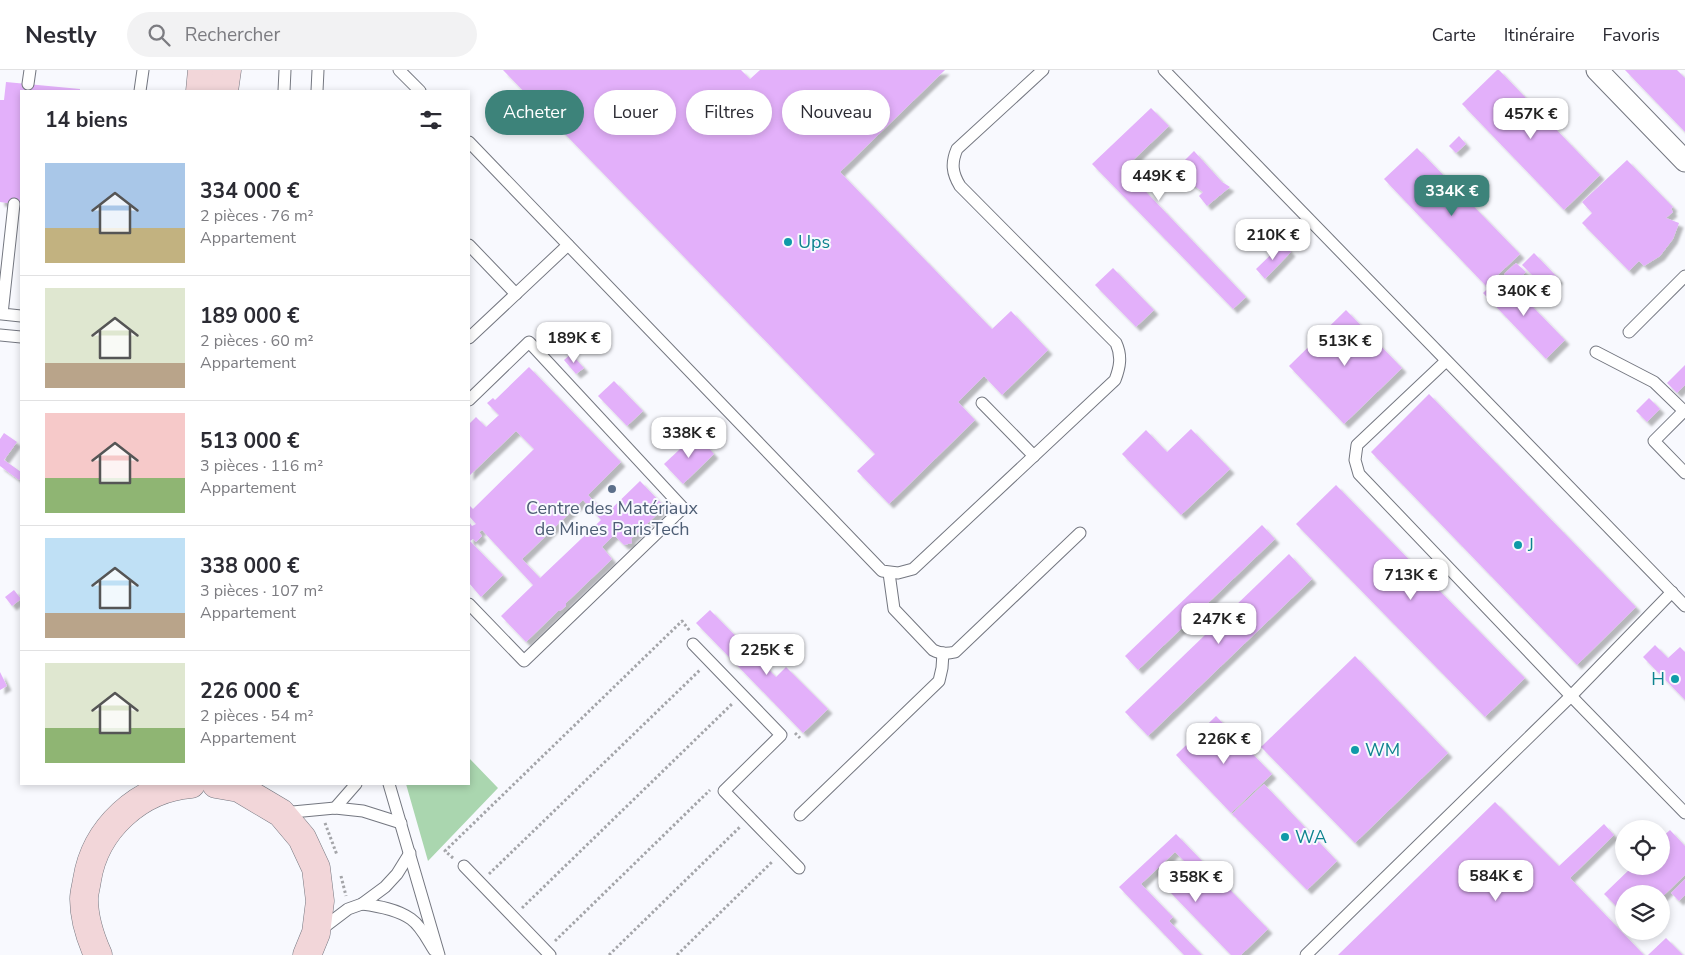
<!DOCTYPE html>
<html lang="fr">
<head>
<meta charset="utf-8">
<style>
  :root { --surface:#fff; --page:#f2f2f3; --text:#2b2b33; --muted:#7c7c81; --line:#e1e1e2; --accent:#3d837a }
  body { margin:0; font-family:"Nunito Sans",sans-serif; background:var(--page); color:var(--text); height:100vh; display:flex; flex-direction:column; font-size:19px; white-space:nowrap }
  * { box-sizing:border-box; margin:0 }
  p { font-size:16px; color:var(--muted) }
  .icon { flex:none; width:28px; height:28px; fill:none; stroke:currentColor; stroke-width:2; stroke-linecap:round; stroke-linejoin:round }
  .map { position:relative; flex:1; overflow:hidden }
  .side { position:absolute; left:20px; top:20px; width:450px; height:695px; display:flex; flex-direction:column; background:var(--surface); border-radius:0px; box-shadow:0 2px 8px #0003 }
  .side>* { flex:none }
  .top-card { position:absolute; left:485px; top:20px; width:475px; height:45px; display:flex; gap:10px }
  .tools { position:absolute; left:1615px; top:750px; display:grid; gap:10px }
  .tools a { display:grid; place-items:center; width:55px; height:55px; border-radius:50%; background:var(--surface); box-shadow:0 2px 8px #0003; font-size:25px }
  .price { position:absolute; translate:-50% -42px; padding:0 11px; border-radius:10px; background:#fff; color:#222; font-size:16px; line-height:32px; filter:drop-shadow(0 1px 2px #0008) }
  .price::after { content:''; position:absolute; left:50%; top:30px; width:15px; height:11px; margin-left:-8px; background:inherit; clip-path:polygon(0 0,100% 0,50% 100%) }
  .price.selected { background:var(--accent); color:#fff }
  ul { padding:0; list-style:none }
  li { display:flex; align-items:center; gap:15px; height:125px; padding:0 25px }
  li+li { border-top:1px solid var(--line) }
  li span { display:grid; place-items:center; flex:none; width:140px; height:100px; border-radius:0px; color:#555 }
  li>.icon { margin-inline-start:auto }
  span .icon { width:60px; height:60px; fill:#fffc; stroke-width:1 }
  li b { font-size:21px }
  h2 { display:flex; justify-content:space-between; align-items:center; height:60px; padding:0 25px; font-size:21px }
  .tag { padding:0 18px; border-radius:22px; background:var(--surface); box-shadow:0 2px 8px #0003; font-size:18px; line-height:45px }
  .tag.selected { background:var(--accent); color:#fff }
  header { display:flex; align-items:center; gap:30px; box-sizing:border-box; height:70px; padding:0 25px; background:var(--surface); border-bottom:1px solid var(--line) }
  header strong { font-size:24px }
  nav { display:flex; gap:28px; margin-inline-start:auto; font-size:18px }
  .search { width:350px; height:45px; background:var(--page); display:flex; align-items:center; gap:12px; box-sizing:border-box; padding:0 18px; border-radius:28px; color:var(--muted); font-size:19px }
  .map>svg:first-child { display:block }
  .green { fill:#aad6af }
  .building { fill:#e3b0fa; fill-rule:evenodd; filter:url(#shadow) }
  .lines { fill:none; stroke-linecap:round; stroke-linejoin:round }
  .service-casing { stroke:#747780; stroke-width:13 }
  .minor-casing { stroke:#747780; stroke-width:23 }
  .secondary-casing { stroke:#747780; stroke-width:29 }
  .path { stroke:#a4a5a9; stroke-width:3; stroke-dasharray:2.5 2.5; stroke-linecap:butt }
  .service { stroke:#fff; stroke-width:11 }
  .minor { stroke:#fff; stroke-width:21 }
  .secondary { stroke:#f2d6d9; stroke-width:28 }
  .culture-dot { fill:#0f9aa8; stroke:#f8f9fe; stroke-width:2 }
  .service-dot { fill:#5c6f8a; stroke:#f8f9fe; stroke-width:2 }
  .labels { text-anchor:middle; stroke-width:4; stroke-linejoin:round; paint-order:stroke }
  .culture-label { font-size:18px; fill:#0d838f; stroke:#f8f9fe; text-anchor:start }
  .service-label { font-size:18px; fill:#4e5e75; stroke:#f8f9fe }
</style>
</head>
<body>
<header>
<strong>Nestly</strong>
<div class="search"><svg class="icon" aria-label="search" viewBox="0 0 24 24"><circle cx="10" cy="10" r="6"/><path d="M15 15l6 6"/></svg>Rechercher</div>
<nav><a>Carte</a><a>Itinéraire</a><a>Favoris</a></nav>
</header>
<div class="map">
<svg width="1685" height="885" viewBox="0 0 1685 885">
  <defs>
    <filter id="shadow"><feDropShadow dx="4.5" dy="4.5" stdDeviation="1" flood-color="#0004"/></filter>
  </defs>
  <rect width="100%" height="100%" fill="#f8f9fe"/>
  <path class="green" d="M469,688L498,718L428,791L406,714H469Z"/>
  <g class="building">
    <path d="M503,0H741L750,9L760,0H945L840,102L992,259L1011,241L1048,280L1002,325L984,306L958,332L975,350L889,434L857,401L875,384Z"/>
    <path d="M1497,0H1499L1600,105L1564,140L1462,34Z"/>
    <path d="M1625,0H1677L1685,8V62Z"/>
    <path d="M6,12L80,19V21H21V135L0,132V30H4Z"/>
    <path d="M1151,38L1169,56L1126,97L1131,106L1246,227L1233,239L1092,94Z"/>
    <path d="M1459,66L1466,74L1456,83L1449,76Z"/>
    <path d="M1417,78L1520,184L1486,216L1384,109Z"/>
    <path d="M1194,81L1222,112L1230,117L1207,136L1199,126L1203,122L1186,110L1182,109L1174,101Z"/>
    <path d="M1627,90L1673,137L1671,139L1673,142L1666,148L1679,153L1673,169L1660,186L1644,196L1639,191L1629,201L1582,153L1592,143L1582,132Z"/>
    <path d="M1282,174L1281,178L1285,175L1291,182L1265,209L1256,199Z"/>
    <path d="M1534,183L1559,209L1547,220L1522,195Z"/>
    <path d="M1516,193L1526,202L1514,214L1504,204Z"/>
    <path d="M1113,198L1154,240L1136,257L1095,215Z"/>
    <path d="M1502,205L1565,270L1546,289L1483,223Z"/>
    <path d="M1346,240L1402,298L1344,354L1289,296Z"/>
    <path d="M571,284L584,298L576,304L564,290Z"/>
    <path d="M1685,295V315L1677,323L1667,313Z"/>
    <path d="M529,297L621,392L588,425L606,444L640,411L665,437L631,469L632,473L624,475L614,465L602,477L612,489L566,533V536L560,541L559,540L526,572L501,546L533,515L482,460L479,462L482,466L476,472L473,469L470,471L503,505L481,527L469,513V452L472,456L476,454L469,446V435L473,439L534,379L516,361L469,406V354L476,347L486,357L499,345L487,333L493,328L495,330ZM583,430L601,450L540,508L522,489Z"/>
    <path d="M614,311L643,341L627,356L598,326Z"/>
    <path d="M1429,324L1636,537L1577,595L1371,382Z"/>
    <path d="M1649,328L1660,339L1647,352L1636,341Z"/>
    <path d="M1191,359L1230,399L1181,445L1122,384L1146,360L1167,382Z"/>
    <path d="M4,363L17,372L4,390L21,402V407L19,410L0,396V369Z"/>
    <path d="M696,364L714,384L683,414L664,394Z"/>
    <path d="M1336,415L1525,608L1485,647L1296,454Z"/>
    <path d="M1262,455L1275,469L1138,600L1125,586Z"/>
    <path d="M1289,484L1312,509L1148,666L1125,642Z"/>
    <path d="M14,520L21,529L12,536L5,527Z"/>
    <path d="M710,540L776,607L786,597L828,639L803,663L696,553Z"/>
    <path d="M1655,575L1668,588L1680,577L1685,582V630L1643,587Z"/>
    <path d="M1355,586L1448,683L1355,773L1261,677Z"/>
    <path d="M0,602L7,616L0,620Z"/>
    <path d="M1216,646L1272,704L1231,743L1176,685Z"/>
    <path d="M1264,714L1337,791L1307,820L1232,744Z"/>
    <path d="M1495,732L1559,796L1604,754L1614,765L1570,808L1644,885H1338Z"/>
    <path d="M1670,760L1685,776V805L1661,828V824H1624V844L1604,824L1633,796H1661V768Z"/>
    <path d="M1176,764L1268,859L1241,885H1231L1169,821L1191,798L1175,782L1141,814L1173,847L1169,851L1202,885H1184L1119,817Z"/>
    <path d="M1685,809V825L1679,831L1671,823Z"/>
    <path d="M1666,868L1683,885H1648Z"/>
  </g>
  <g class="lines">
    <defs>
      <g id="service">
        <path d="M399,0L420,21"/>
        <path d="M1164,0L1685,536"/>
        <path d="M28,14L30,0"/>
        <path d="M140,21L143,0"/>
        <path d="M284,21L285,0"/>
        <path d="M317,21L318,0"/>
        <path d="M469,72L882,501L898,503L913,499L1115,310C1120,297 1122,286 1116,273L960,116C952,103 951,93 957,79L1043,0"/>
        <path d="M14,134L2,244L21,246"/>
        <path d="M469,175L516,224"/>
        <path d="M1629,262L1685,206"/>
        <path d="M0,265L21,267"/>
        <path d="M469,268L568,175"/>
        <path d="M1596,282L1654,312L1684,341"/>
        <path d="M1446,291L1357,375L1355,390L1359,404L1571,626L1672,522"/>
        <path d="M469,330L529,272L683,438L524,591L469,534"/>
        <path d="M982,333L1034,386"/>
        <path d="M1685,340L1654,371L1685,403"/>
        <path d="M889,503L894,539L933,580C940,584 947,584 955,582L1080,463"/>
        <path d="M693,574L781,665L724,721L799,798"/>
        <path d="M389,714L439,885"/>
        <path d="M335,738L356,714"/>
        <path d="M282,743L335,738L363,741L401,753"/>
        <path d="M800,745L939,611L942,598L943,583"/>
        <path d="M464,796L550,885"/>
        <path d="M362,834C378,836 397,839 411,849C421,856 427,869 434,880"/>
        <path d="M319,861L348,839L362,834L385,817L397,804L410,783"/>
        <path d="M1306,885L1571,626L1685,743"/>
      </g>
      <path id="minor" d="M1597,0L1685,91"/>
      <g id="secondary">
        <path d="M200,21L202,0"/>
        <path d="M224,21L227,0"/>
        <path d="M216,714L239,718L281,743L302,768L316,798L320,831L316,863L307,885"/>
        <path d="M98,885C90,867 84,849 84,829C84,823 86,817 87,810C95,759 139,718 191,714"/>
      </g>
    </defs>
    <use href="#service" class="service-casing"/>
    <use href="#minor" class="minor-casing"/>
    <use href="#secondary" class="secondary-casing"/>
    <g class="path">
      <path d="M795,663L800,668"/>
      <path d="M325,753L337,785"/>
      <path d="M453,788L445,781L682,551L690,561"/>
      <path d="M489,804L701,599"/>
      <path d="M341,806L346,826"/>
      <path d="M522,838L733,633"/>
      <path d="M555,871L710,720"/>
      <path d="M609,885L741,756"/>
      <path d="M677,885L773,791"/>
    </g>
    <use href="#service" class="service"/>
    <use href="#minor" class="minor"/>
    <use href="#secondary" class="secondary"/>
  </g>
  <g class="culture-dot">
    <circle cx="788" cy="172" r="5"/>
    <circle cx="1518" cy="475" r="5"/>
    <circle cx="1675" cy="609" r="5"/>
    <circle cx="1355" cy="680" r="5"/>
    <circle cx="1285" cy="767" r="5"/>
  </g>
  <circle class="service-dot" cx="612" cy="419" r="5"/>
  <g class="labels">
    <g class="culture-label">
      <text x="798" y="178">Ups</text>
      <text x="1528" y="481">J</text>
      <text x="1665" y="615" text-anchor="end">H</text>
      <text x="1365" y="686">WM</text>
      <text x="1295" y="773">WA</text>
    </g>
    <g class="service-label">
      <text x="612" y="444">Centre des Matériaux<tspan x="612" dy="21">de Mines ParisTech</tspan></text>
    </g>
  </g>
</svg>
<div class="tools">
<a><svg class="icon" aria-label="locate" viewBox="0 0 24 24"><circle cx="12" cy="12" r="6"/><path d="M12 2v4M12 18v4M2 12h4M18 12h4"/></svg></a>
<a><svg class="icon" aria-label="layers" viewBox="0 0 24 24"><path d="M12 4l9 5-9 5-9-5zM3 14l9 5 9-5"/></svg></a>
</div>
<b class="price" style="left:1531px;top:70px">457K €</b>
<b class="price" style="left:1159px;top:132px">449K €</b>
<b class="price selected" style="left:1452px;top:147px">334K €</b>
<b class="price" style="left:1273px;top:191px">210K €</b>
<b class="price" style="left:1524px;top:247px">340K €</b>
<b class="price" style="left:574px;top:294px">189K €</b>
<b class="price" style="left:1345px;top:297px">513K €</b>
<b class="price" style="left:689px;top:389px">338K €</b>
<b class="price" style="left:1411px;top:531px">713K €</b>
<b class="price" style="left:1219px;top:575px">247K €</b>
<b class="price" style="left:767px;top:606px">225K €</b>
<b class="price" style="left:1224px;top:695px">226K €</b>
<b class="price" style="left:1496px;top:832px">584K €</b>
<b class="price" style="left:1196px;top:833px">358K €</b>
<div class="top-card">
<a class="tag selected">Acheter</a>
<a class="tag">Louer</a>
<a class="tag">Filtres</a>
<a class="tag">Nouveau</a>
</div>
<section class="side">
<h2>14 biens<svg class="icon" aria-label="filters" viewBox="0 0 24 24"><path d="M4 7h16M4 17h16"/><circle cx="9" cy="7" r="2"/><circle cx="15" cy="17" r="2"/></svg></h2>
<ul>
<li><span style="background:linear-gradient(#a9c7e8 65%,#c2b280 0)"><svg class="icon" aria-label="home" viewBox="0 0 24 24"><path d="M3 11l9-7 9 7M6 9v11h12V9"/></svg></span><div><b>334 000 €</b><p>2 pièces · 76 m²</p><p>Appartement</p></div></li>
<li><span style="background:linear-gradient(#dfe7d0 75%,#b9a48a 0)"><svg class="icon" aria-label="home" viewBox="0 0 24 24"><path d="M3 11l9-7 9 7M6 9v11h12V9"/></svg></span><div><b>189 000 €</b><p>2 pièces · 60 m²</p><p>Appartement</p></div></li>
<li><span style="background:linear-gradient(#f6c9c9 65%,#8fb573 0)"><svg class="icon" aria-label="home" viewBox="0 0 24 24"><path d="M3 11l9-7 9 7M6 9v11h12V9"/></svg></span><div><b>513 000 €</b><p>3 pièces · 116 m²</p><p>Appartement</p></div></li>
<li><span style="background:linear-gradient(#bfe0f5 75%,#b9a48a 0)"><svg class="icon" aria-label="home" viewBox="0 0 24 24"><path d="M3 11l9-7 9 7M6 9v11h12V9"/></svg></span><div><b>338 000 €</b><p>3 pièces · 107 m²</p><p>Appartement</p></div></li>
<li><span style="background:linear-gradient(#dfe7d0 65%,#8fb573 0)"><svg class="icon" aria-label="home" viewBox="0 0 24 24"><path d="M3 11l9-7 9 7M6 9v11h12V9"/></svg></span><div><b>226 000 €</b><p>2 pièces · 54 m²</p><p>Appartement</p></div></li>
</ul>
</section>
</div>
</body>
</html>
